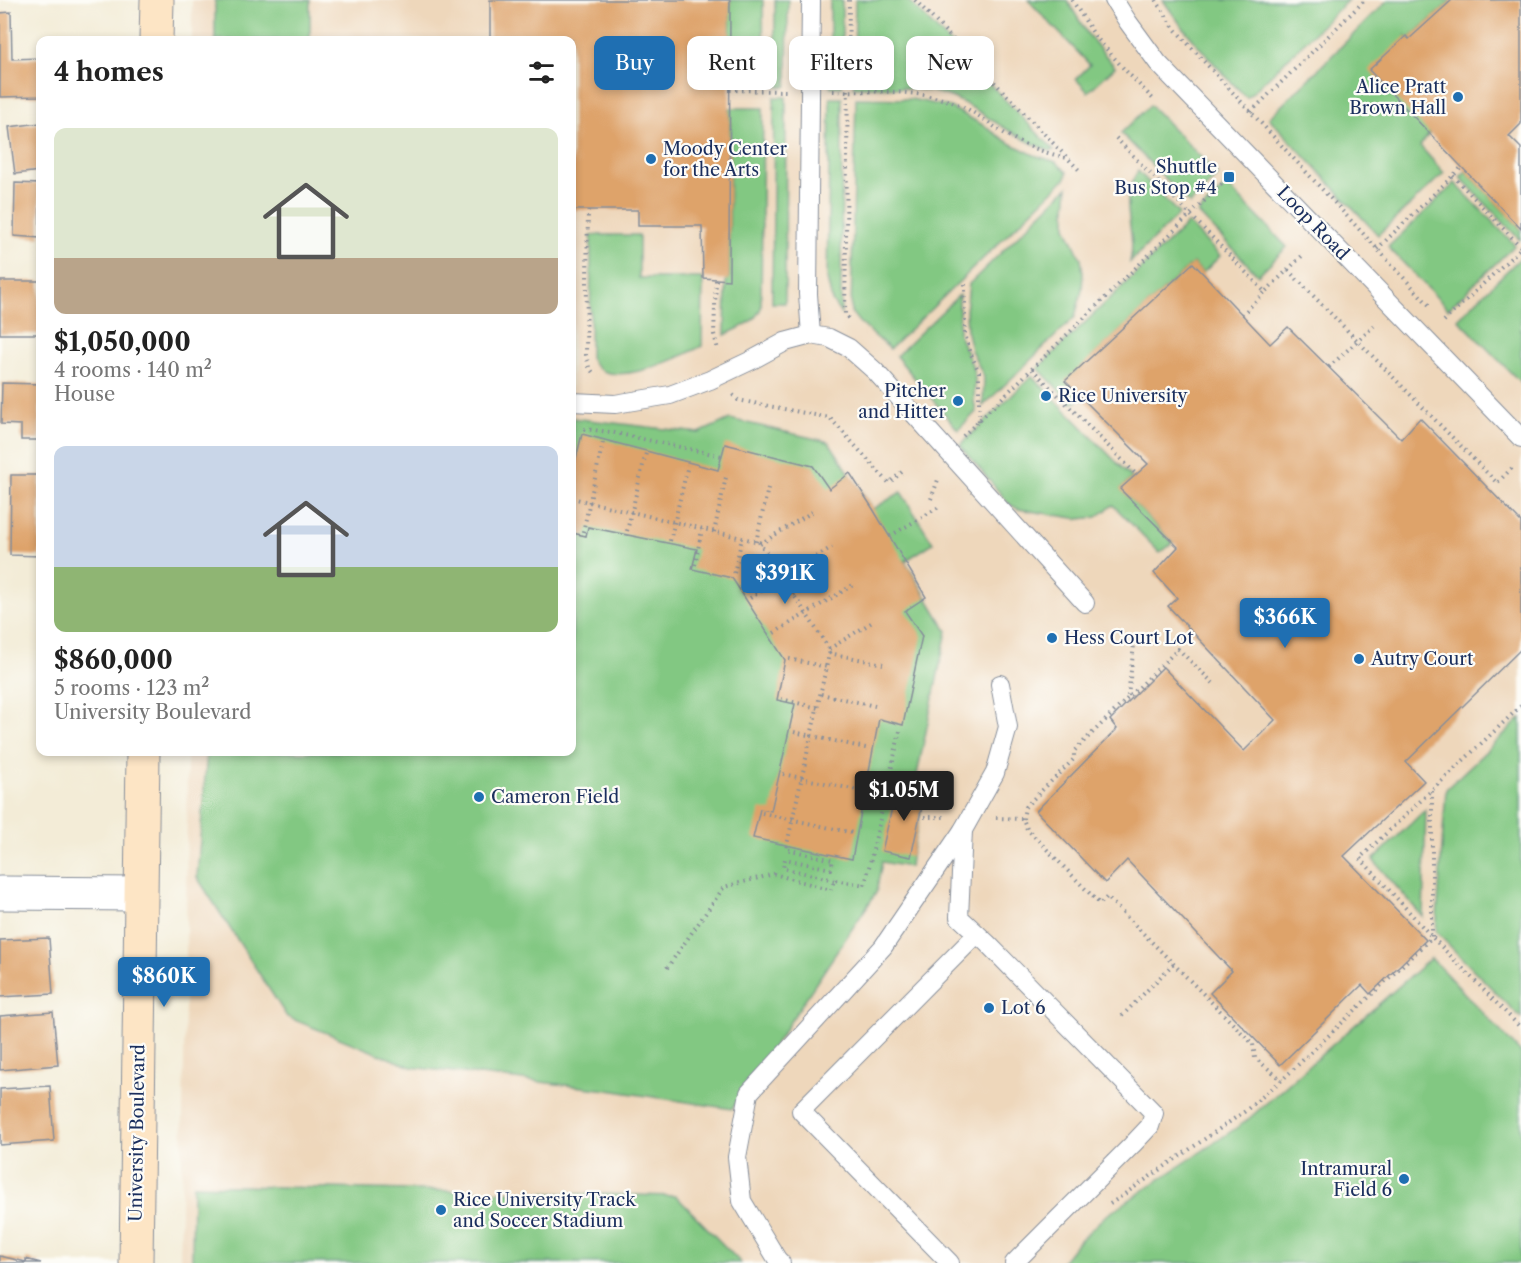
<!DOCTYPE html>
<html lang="en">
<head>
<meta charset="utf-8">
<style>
  :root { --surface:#fff; --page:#f6f6f6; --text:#222; --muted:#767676; --accent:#1f6fb2 }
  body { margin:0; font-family:"Libre Caslon Text",serif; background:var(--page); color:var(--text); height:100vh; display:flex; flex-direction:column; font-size:22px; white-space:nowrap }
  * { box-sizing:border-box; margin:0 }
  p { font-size:20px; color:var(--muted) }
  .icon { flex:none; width:33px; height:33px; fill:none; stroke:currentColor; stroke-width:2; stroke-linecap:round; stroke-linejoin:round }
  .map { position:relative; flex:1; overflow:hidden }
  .side { position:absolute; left:36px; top:36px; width:540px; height:720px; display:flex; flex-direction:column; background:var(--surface); border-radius:12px; box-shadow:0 3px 9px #0003 }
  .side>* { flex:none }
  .banner { position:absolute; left:594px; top:36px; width:570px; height:54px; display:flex; gap:12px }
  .price { position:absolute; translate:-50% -51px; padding:0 14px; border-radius:6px; background:var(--accent); color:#fff; font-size:20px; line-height:39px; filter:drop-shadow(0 2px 3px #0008) }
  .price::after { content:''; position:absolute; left:50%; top:36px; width:18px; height:14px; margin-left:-9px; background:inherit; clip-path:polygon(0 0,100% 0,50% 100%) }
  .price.selected { background:#222; color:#fff }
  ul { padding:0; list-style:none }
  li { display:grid; align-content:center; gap:12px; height:318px; padding:0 18px }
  li span { display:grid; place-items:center; height:186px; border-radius:12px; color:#555 }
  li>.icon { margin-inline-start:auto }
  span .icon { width:108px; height:108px; fill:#fffc; stroke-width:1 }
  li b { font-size:26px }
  h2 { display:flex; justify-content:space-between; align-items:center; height:72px; padding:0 18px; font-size:26px }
  .pill { padding:0 21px; border-radius:12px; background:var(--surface); box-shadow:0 3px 9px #0003; font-size:21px; line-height:54px }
  .pill.selected { background:var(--accent); color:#fff }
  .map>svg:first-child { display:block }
  .built { fill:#eed7bb }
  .green { fill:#82c882; stroke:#4e7c70; stroke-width:1.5 }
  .building { fill:#dea36a }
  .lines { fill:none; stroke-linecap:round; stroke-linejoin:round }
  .lane-casing { stroke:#878e9a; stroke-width:20 }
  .street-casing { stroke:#878e9a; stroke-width:35 }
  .secondary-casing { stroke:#878e9a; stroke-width:35 }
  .path { stroke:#878e9a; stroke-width:4; stroke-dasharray:1.5 4.5; stroke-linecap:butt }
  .lane { stroke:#fff; stroke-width:18 }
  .street { stroke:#fff; stroke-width:33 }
  .secondary { stroke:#fde5c5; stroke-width:33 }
  .poi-dot { fill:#1f6fb2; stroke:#fdfcf7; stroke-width:2 }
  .labels { text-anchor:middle; stroke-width:4.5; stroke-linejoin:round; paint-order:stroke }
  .poi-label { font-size:18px; fill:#1b2f5e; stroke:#fdfcf7; text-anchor:start }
  .street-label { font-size:18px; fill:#1b2f5e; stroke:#fdfcf7 }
</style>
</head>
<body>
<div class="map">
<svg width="1521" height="1263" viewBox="0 0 1521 1263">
  <rect width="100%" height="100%" fill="#fdfcf7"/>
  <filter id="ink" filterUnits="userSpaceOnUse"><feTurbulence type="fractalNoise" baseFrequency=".0167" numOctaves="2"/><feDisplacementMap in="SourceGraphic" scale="12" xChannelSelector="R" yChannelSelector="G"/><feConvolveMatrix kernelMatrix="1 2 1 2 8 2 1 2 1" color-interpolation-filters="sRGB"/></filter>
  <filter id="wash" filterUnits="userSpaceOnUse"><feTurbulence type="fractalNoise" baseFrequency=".008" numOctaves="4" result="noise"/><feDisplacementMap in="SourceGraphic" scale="24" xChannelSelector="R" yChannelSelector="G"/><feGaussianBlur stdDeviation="1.35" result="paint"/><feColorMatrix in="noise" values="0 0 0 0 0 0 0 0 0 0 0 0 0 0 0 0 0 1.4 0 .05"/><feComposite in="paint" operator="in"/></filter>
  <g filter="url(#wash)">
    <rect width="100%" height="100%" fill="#f3ecd7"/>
    <path class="built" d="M192,0H1521V1263H180L186,957L187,752H572V40H192Z"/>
    <g class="green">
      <rect x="215" y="0" width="95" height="40"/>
      <path d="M730,0H763L764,76L730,75Z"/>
      <path d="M775,0H788L787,85L785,87L775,86Z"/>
      <rect x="830" y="0" width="12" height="87"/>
      <path d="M855,0H908L1054,150L1050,151C1035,145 1021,138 1008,130C989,119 971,105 951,97C921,86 885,88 854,87Z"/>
      <path d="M1028,0H1067L1087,33L1115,67L1088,92L1076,79L1090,65Z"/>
      <path d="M1163,0H1348L1247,98C1217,68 1187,36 1163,0Z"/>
      <path d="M1388,0H1452L1409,39L1406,36L1430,133L1420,146L1444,173L1378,235L1269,118Z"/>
      <path d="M774,97H786L785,303H772Z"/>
      <path d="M830,98H842L841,314L832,301L827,279Z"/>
      <path d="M856,98L911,99L950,107L981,124L1008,142L1034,155L1056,162L1067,172L1066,178L890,349L859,322L851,312Z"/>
      <path d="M1150,105L1218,175L1190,204L1121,133Z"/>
      <path d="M730,108H763L761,308C754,324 740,327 725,335L726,280L729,279Z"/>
      <path d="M1138,171L1179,214L1130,262C1138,230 1116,204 1138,171Z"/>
      <path d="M1466,171L1521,229L1520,240L1460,177Z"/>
      <path d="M1455,183L1515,245L1448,309L1388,247Z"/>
      <path d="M1227,185L1287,247L1258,275L1198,213Z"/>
      <path d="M1068,187L1066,207V227L1081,259L1083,273L1082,290L1075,317L983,406L984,377L971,350L967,333L966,311L969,284Z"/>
      <path d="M1188,223L1220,256L1203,273L1193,263L1066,381L1081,397L1076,402L1071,403L1038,368Z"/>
      <path d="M591,235H639V278H703L702,346C679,358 603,395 590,357Z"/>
      <path d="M1521,257V383L1458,319Z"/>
      <path d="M959,295V334L972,365L975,378L974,401L976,412L958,430L896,356Z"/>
      <path d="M1032,376L1132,478L1121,489L1173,543L1160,553L1113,505L1097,517L1080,519L1018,509L1009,504L960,445Z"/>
      <path d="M572,418L699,433L730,419L829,442L873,509L901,492L933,543L905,561L947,631L914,789L925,792L911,857L910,867L882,862L876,893L732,1109L608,1090L411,1067L287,1017L197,877L207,752H572Z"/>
      <path d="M1521,718V1018L1436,932L1446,789Z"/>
      <path d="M1426,809L1423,917L1373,860Z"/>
      <path d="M1431,958L1521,1053V1263H1061L1077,1243L1104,1217L1245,1122Z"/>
      <path d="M193,1185L676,1196L741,1263H192Z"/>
    </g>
    <g id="blocks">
      <g class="building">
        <path d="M490,0H730L729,280L703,278L702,226H638V210H572V40H490Z"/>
        <path d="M1452,0H1521V124L1509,136L1521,148V229L1369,70L1406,36L1409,39Z"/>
        <path d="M11,12L12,59L40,58V96L0,97V13Z"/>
        <path d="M40,123V171L15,174L9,127Z"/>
        <path d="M15,183L40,184V238L14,236Z"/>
        <path d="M1193,263L1270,344L1288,327L1401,439L1420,418L1521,522V649L1406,762L1424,781L1344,856L1426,940L1370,994L1362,985L1280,1065L1210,993L1232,971L1127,860L1105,883L1036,811L1117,729L1110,720L1163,667L1244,751L1275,720L1168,606L1177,598L1154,573L1178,547L1120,489L1148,464L1065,381Z"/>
        <rect x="0" y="281" width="40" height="53"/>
        <path d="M2,383L40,384V440H21V425L1,424Z"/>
        <path d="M582,434L718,470L725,444L813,466L829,489L850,473L873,509L926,597L905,611L922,636L903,725L879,719L852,859L753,838L760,809L771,811L795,704L777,700L785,660L732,578L692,569L697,549L588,527L586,536L572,533V475Z"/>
        <path d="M11,475H40V556L10,555Z"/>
        <path d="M897,786L925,792L911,857L882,851Z"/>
        <path d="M49,938L53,994L0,997V940Z"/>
        <path d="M53,1012L58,1065L0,1070V1016Z"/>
        <path d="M50,1086L54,1141L0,1145V1089Z"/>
        <path d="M0,1256L26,1262V1259L41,1263H0Z"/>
      </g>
    </g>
  </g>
  <g filter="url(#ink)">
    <use href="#blocks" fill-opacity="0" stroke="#878e9a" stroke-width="1.5"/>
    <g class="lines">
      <defs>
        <g id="lane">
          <path d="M1114,0L1128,22L1158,63L1521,438"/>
          <path d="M811,335L808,294L811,0"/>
          <path d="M572,402L615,404L670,395L710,380L752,360L785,342L811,335L829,338L849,348L875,371L1085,603"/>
          <path d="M963,830L959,917L987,943L1154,1113L1150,1126L1132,1145L1014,1263"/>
          <path d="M781,1263L777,1259L742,1201L737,1157L749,1093L883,947L963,830L995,773L1008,727L1000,684"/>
          <path d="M950,1263L801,1111L977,934"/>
        </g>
        <path id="street" d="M0,893L140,894"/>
        <g id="secondary">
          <path d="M156,40L157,0"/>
          <path d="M136,1263L143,752"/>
        </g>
      </defs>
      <use href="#lane" class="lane-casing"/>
      <use href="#street" class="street-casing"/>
      <use href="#secondary" class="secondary-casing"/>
      <g class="path">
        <path d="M849,0L845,315L851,321"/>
        <path d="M915,0L1081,172"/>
        <path d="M1072,0L1095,36L1125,70L1155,101"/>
        <path d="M1156,0L1174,28L1199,56L1429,305"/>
        <path d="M730,90L786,91"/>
        <path d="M833,91C872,92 915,89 952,102C972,109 989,124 1007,135C1027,147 1046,153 1067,158"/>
        <path d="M1251,112L1365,0"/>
        <path d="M1116,138L1265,292L1304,254"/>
        <path d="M1453,176L1521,247"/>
        <path d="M588,210L586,355L589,367L594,374"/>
        <path d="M1377,249L1462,167"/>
        <path d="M1288,270L1497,483L1512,468"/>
        <path d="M716,280L714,334L718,350"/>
        <path d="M965,284V334L971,354L979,372V421"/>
        <path d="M1242,315L1265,292"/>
        <path d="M1444,321L1521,248"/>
        <path d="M1329,367L1374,326"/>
        <path d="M1032,369L1136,474"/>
        <path d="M733,395L738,400L830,418L889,483L903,471"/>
        <path d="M584,429L610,432L722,456"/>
        <path d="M963,436L1229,177"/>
        <path d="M572,498L759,542L830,650L786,849L833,860L831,869L785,859L783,868L834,880"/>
        <path d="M931,499L939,477"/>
        <path d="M627,531L646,453"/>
        <path d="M583,532L603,442"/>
        <path d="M714,532L726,477"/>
        <path d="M890,536L939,507"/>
        <path d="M670,541L688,465"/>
        <path d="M756,542L768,488"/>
        <path d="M760,544L812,512"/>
        <path d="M695,565L702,529"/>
        <path d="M734,573L742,538"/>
        <path d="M793,595L821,578"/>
        <path d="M750,598L832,547"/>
        <path d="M774,633L853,585"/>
        <path d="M829,649L874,621"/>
        <path d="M829,653L883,664"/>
        <path d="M789,659L827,667"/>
        <path d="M821,694L875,706"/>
        <path d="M1128,696L1134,645"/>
        <path d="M781,699L818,708"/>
        <path d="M1521,706L1360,858L1432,937L1521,1028"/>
        <path d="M794,732L870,749"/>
        <path d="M783,774L861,791"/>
        <path d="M762,813L853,833"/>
        <path d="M924,817H944"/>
        <path d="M996,818L1023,819L1027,829L1100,904L1107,897L1253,1044L1255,1058L1282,1080"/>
        <path d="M1023,819L1025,807L1074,759V751L1178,649L1213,683"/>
        <path d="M667,968L724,887L774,874L831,890L834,880L865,885L900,731"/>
        <path d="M1122,1016L1173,964"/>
        <path d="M1110,1204L1244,1112L1282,1080L1432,937V789"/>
      </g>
      <use href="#lane" class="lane"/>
      <use href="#street" class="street"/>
      <use href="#secondary" class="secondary"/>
    </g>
  </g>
  <g class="poi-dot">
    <circle cx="1458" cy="97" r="6"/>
    <circle cx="651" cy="159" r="6"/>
    <rect x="1223" y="171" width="12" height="12" rx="3"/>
    <circle cx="1046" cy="396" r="6"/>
    <circle cx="958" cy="401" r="6"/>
    <circle cx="1052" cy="638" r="6"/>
    <circle cx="1359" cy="659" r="6"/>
    <circle cx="479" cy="797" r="6"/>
    <circle cx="989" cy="1008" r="6"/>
    <circle cx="1404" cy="1179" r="6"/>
    <circle cx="441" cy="1210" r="6"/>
  </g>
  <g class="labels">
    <g class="poi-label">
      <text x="1446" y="93" text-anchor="end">Alice Pratt<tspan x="1446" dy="21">Brown Hall</tspan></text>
      <text x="663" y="155">Moody Center<tspan x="663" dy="21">for the Arts</tspan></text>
      <text x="1217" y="173" text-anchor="end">Shuttle<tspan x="1217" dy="21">Bus Stop #4</tspan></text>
      <text x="946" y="397" text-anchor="end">Pitcher<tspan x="946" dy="21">and Hitter</tspan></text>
      <text x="1058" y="402">Rice University</text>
      <text x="1064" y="644">Hess Court Lot</text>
      <text x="1371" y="665">Autry Court</text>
      <text x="491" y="803">Cameron Field</text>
      <text x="1001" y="1014">Lot 6</text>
      <text x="1392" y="1175" text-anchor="end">Intramural<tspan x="1392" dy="21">Field 6</tspan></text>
      <text x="453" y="1206">Rice University Track<tspan x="453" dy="21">and Soccer Stadium</tspan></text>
    </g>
    <g class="street-label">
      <text transform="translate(1313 223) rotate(46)" y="6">Loop Road</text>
      <text transform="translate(137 1133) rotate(-89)" y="6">University Boulevard</text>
    </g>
  </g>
</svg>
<b class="price" style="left:785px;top:605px">$391K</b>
<b class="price" style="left:1285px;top:649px">$366K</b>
<b class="price selected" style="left:904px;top:822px">$1.05M</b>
<b class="price" style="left:164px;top:1008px">$860K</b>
<div class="banner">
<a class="pill selected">Buy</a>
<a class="pill">Rent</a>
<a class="pill">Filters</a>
<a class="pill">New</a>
</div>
<section class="side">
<h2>4 homes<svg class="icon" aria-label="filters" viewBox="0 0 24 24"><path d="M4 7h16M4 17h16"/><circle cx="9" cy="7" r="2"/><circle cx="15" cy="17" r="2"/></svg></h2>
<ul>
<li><span style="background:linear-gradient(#dfe7d0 70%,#b9a48a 0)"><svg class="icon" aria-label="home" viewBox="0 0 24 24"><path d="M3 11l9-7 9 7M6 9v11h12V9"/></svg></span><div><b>$1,050,000</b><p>4 rooms · 140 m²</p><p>House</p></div></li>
<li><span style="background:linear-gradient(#c9d6e8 65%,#8fb573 0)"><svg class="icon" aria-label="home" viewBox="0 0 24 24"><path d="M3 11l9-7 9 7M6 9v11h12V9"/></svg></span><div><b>$860,000</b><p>5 rooms · 123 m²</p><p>University Boulevard</p></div></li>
</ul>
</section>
</div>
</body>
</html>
